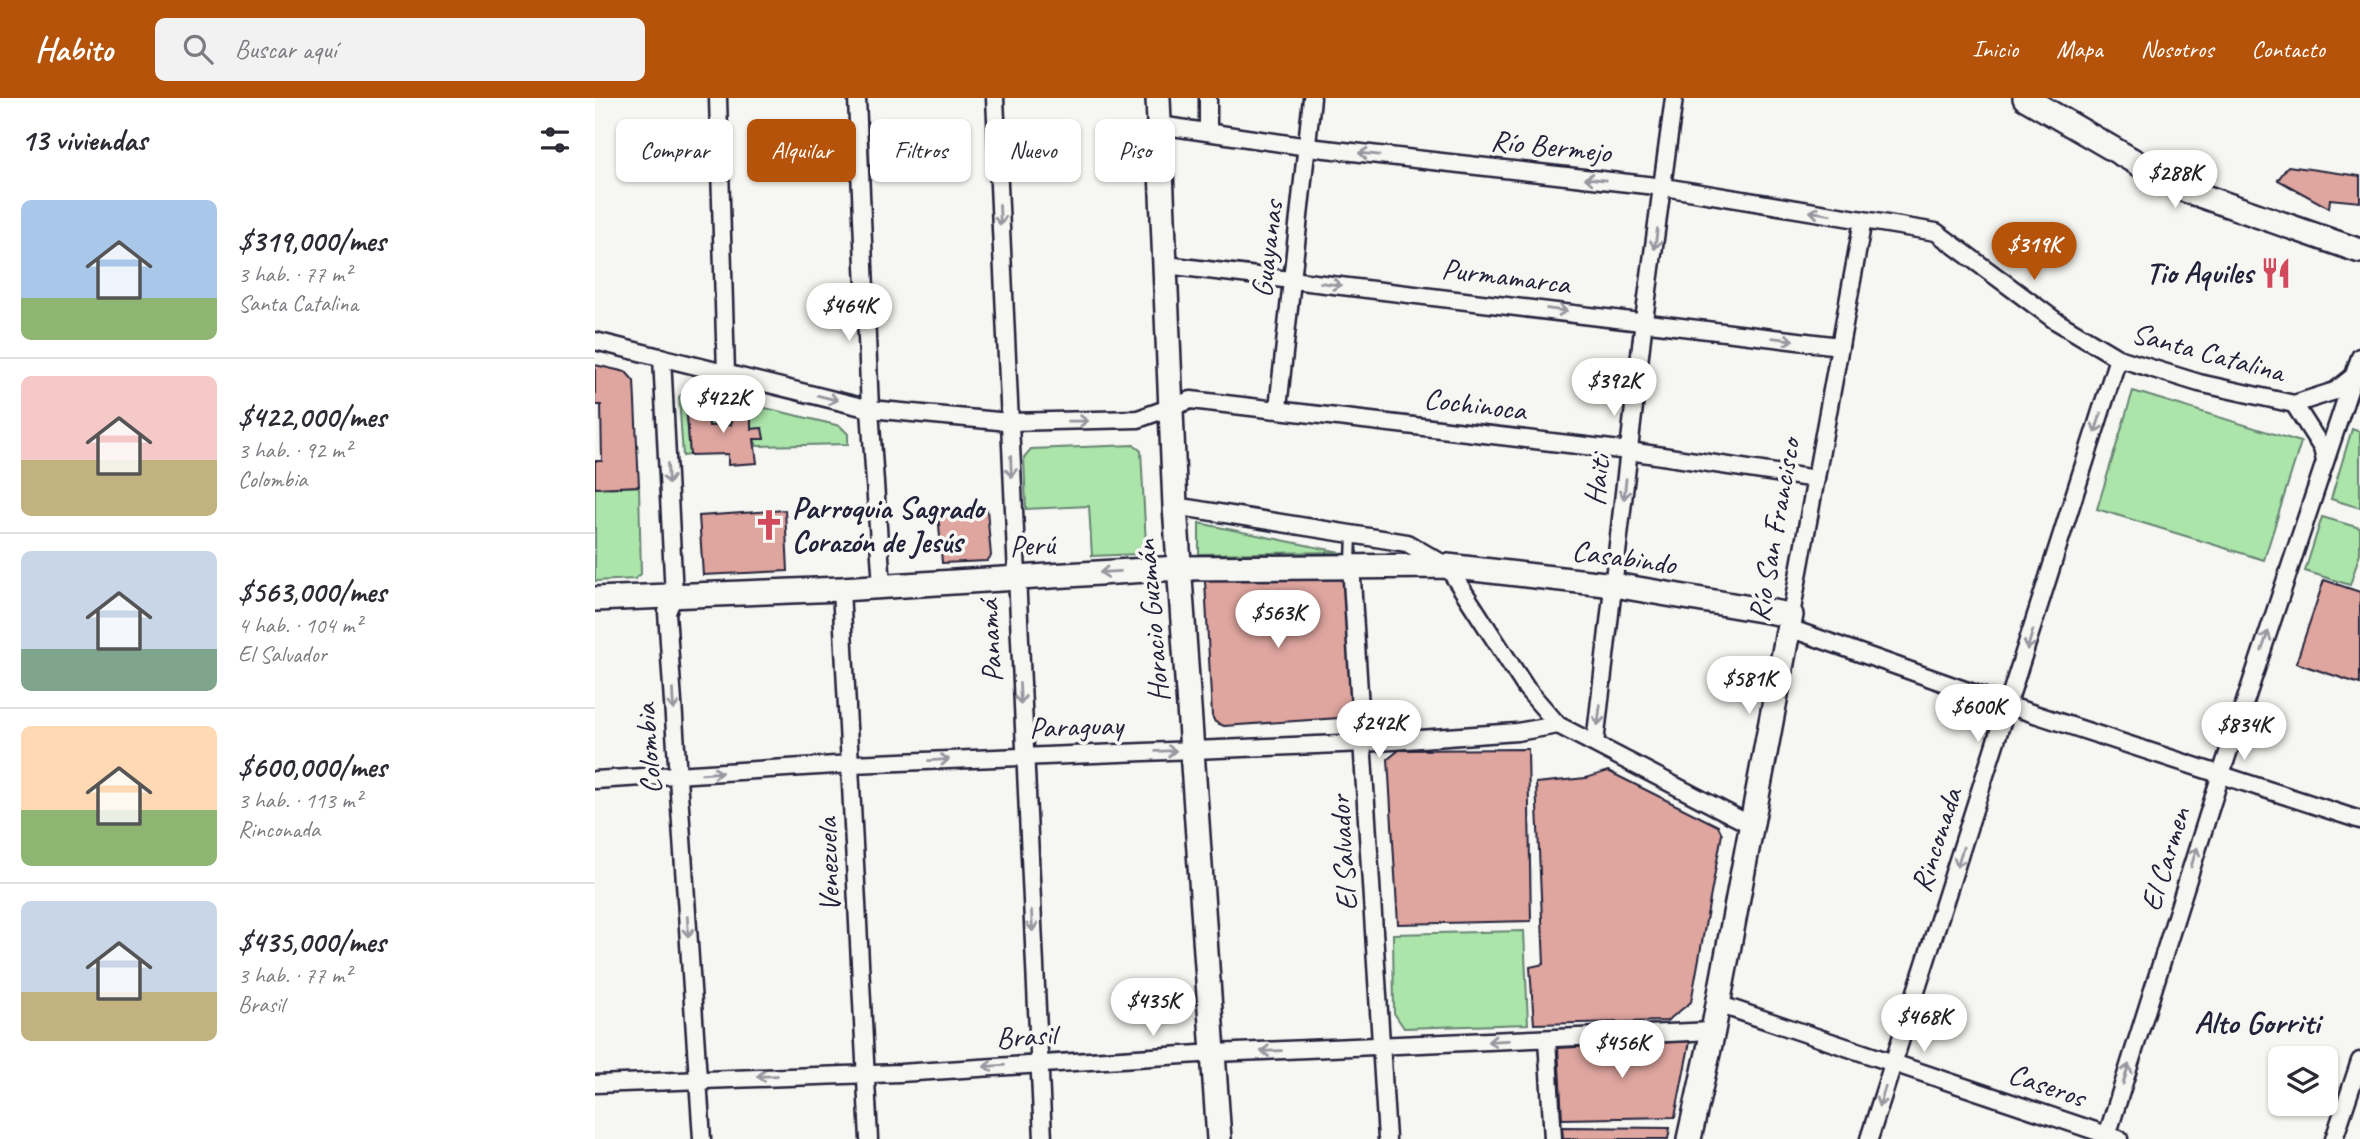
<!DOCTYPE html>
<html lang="es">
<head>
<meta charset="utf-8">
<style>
  :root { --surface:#fff; --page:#f2f2f3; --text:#2b2b33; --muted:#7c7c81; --line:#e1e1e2; --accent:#b45309 }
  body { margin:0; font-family:Caveat,sans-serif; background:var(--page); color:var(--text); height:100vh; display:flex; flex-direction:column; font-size:26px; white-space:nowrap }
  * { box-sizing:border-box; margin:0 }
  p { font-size:23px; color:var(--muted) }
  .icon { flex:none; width:38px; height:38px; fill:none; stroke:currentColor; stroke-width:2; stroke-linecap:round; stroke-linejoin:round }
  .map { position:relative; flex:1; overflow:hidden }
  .panel { display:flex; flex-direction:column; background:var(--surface); width:595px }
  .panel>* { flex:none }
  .banner { position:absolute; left:21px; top:21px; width:665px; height:63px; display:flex; gap:14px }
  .controls { position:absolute; left:1673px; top:948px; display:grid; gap:14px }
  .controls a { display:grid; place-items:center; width:70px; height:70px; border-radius:10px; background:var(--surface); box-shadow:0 2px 5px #0004; font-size:35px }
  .price { position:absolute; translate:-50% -60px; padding:0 16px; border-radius:24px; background:#fff; color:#222; font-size:23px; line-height:46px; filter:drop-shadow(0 2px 4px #0008) }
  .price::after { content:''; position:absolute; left:50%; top:42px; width:21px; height:16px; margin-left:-10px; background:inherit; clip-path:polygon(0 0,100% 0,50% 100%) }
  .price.selected { background:var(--accent); color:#fff }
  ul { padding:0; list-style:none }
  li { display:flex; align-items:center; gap:21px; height:175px; padding:0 21px }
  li+li { border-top:2px solid var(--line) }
  li span { display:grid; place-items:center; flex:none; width:196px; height:140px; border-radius:10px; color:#555 }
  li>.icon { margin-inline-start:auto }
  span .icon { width:84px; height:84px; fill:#fffc; stroke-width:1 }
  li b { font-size:30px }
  h2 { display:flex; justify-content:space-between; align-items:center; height:84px; padding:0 21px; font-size:30px }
  .chip { padding:0 24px; border-radius:10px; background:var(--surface); box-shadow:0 2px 5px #0004; font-size:24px; line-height:63px }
  .chip.selected { background:var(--accent); color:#fff }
  header { display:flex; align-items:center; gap:42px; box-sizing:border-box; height:98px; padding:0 35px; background:var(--accent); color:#fff }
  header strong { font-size:33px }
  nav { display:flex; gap:38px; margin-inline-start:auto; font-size:24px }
  .search { width:490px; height:63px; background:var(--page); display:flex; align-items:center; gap:18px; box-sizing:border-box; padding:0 24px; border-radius:10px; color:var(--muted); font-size:26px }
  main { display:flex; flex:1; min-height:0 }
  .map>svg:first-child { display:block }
  .green { fill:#abe5aa; stroke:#668472; stroke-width:2 }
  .building { fill:#dfa59f; stroke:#22223b; stroke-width:2 }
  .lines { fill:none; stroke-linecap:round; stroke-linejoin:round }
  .lane-casing { stroke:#22223b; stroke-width:13 }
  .street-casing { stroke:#22223b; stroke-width:21 }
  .secondary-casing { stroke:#22223b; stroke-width:28 }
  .lane { stroke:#f6f6f2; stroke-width:8 }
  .street { stroke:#f6f6f2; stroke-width:16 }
  .secondary { stroke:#f6f6f2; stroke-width:23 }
  .oneway { stroke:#9797a0 }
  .labels { text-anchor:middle; stroke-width:7; stroke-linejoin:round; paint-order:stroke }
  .street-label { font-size:30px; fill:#22223b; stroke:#f6f6f2 }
  .poi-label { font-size:30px; font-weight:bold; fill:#22223b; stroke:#f6f6f2; text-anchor:end }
  .neighbourhood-label { font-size:32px; font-weight:bold; fill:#22223b; stroke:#f6f6f2 }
</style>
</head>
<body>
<header>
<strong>Habito</strong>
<div class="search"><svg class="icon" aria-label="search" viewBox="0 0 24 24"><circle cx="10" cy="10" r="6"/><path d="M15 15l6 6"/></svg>Buscar aquí</div>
<nav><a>Inicio</a><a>Mapa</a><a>Nosotros</a><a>Contacto</a></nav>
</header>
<main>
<section class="panel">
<h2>13 viviendas<svg class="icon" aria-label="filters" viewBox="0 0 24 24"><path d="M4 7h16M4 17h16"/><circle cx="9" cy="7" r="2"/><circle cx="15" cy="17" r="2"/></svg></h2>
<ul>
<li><span style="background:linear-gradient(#a9c7e8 70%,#8fb573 0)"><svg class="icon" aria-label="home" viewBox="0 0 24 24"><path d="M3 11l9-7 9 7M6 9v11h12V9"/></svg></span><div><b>$319,000/mes</b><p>3 hab. · 77 m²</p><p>Santa Catalina</p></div></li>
<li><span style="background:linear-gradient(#f6c9c9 60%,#c2b280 0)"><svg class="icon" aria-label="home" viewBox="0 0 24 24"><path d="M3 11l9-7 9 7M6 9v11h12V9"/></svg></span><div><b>$422,000/mes</b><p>3 hab. · 92 m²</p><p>Colombia</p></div></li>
<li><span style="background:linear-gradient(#c9d6e8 70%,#7fa58c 0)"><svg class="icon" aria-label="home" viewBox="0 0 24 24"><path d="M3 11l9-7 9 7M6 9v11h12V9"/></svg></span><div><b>$563,000/mes</b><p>4 hab. · 104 m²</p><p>El Salvador</p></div></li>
<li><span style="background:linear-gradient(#ffd9b3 60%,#8fb573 0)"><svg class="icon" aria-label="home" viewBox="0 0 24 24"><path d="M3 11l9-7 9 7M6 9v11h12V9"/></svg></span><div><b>$600,000/mes</b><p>3 hab. · 113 m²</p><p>Rinconada</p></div></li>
<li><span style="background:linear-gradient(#c9d6e8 65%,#c2b280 0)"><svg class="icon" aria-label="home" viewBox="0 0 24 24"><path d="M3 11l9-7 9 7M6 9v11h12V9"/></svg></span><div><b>$435,000/mes</b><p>3 hab. · 77 m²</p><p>Brasil</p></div></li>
</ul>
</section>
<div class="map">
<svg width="1765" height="1041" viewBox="0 0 1765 1041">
  <rect width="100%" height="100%" fill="#f6f6f2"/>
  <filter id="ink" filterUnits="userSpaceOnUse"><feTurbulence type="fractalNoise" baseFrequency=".0143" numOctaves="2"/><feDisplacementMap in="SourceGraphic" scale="14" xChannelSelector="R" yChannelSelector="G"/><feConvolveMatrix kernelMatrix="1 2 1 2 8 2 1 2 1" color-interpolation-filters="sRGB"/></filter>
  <g filter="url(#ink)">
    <g class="green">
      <path d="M92,291L245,328L253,336V346L162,348L159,341L167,330L156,331L155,312H136V327L114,328L112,304L91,305L95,357L88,358L84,299Z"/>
      <path d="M1538,293L1706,344L1669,462L1502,411Z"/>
      <path d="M1757,331L1765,334V410L1736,401Z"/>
      <path d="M539,347L546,353L551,447L544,456L497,458L494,408L431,411L429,359L436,351Z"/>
      <path d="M44,388L46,476L40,481L0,483V390Z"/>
      <path d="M1727,419L1765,430V455L1755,487L1710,473Z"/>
      <path d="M604,425L745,454L604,456Z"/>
      <path d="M929,833L933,926L809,930L799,915L798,836Z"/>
    </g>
    <g class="building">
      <path d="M1693,68L1765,78V104L1735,101L1734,110L1683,82Z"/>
      <path d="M0,267L31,274L39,283L44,388L0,390V363H7L6,307H0Z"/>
      <path d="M112,304L114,328L136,327L135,311L156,312V331L167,330L169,341H159L162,365L133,367V356L95,357L91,305Z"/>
      <path d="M392,411L396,458L392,463L347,465L343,414Z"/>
      <path d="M190,412L193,473L108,477L104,418Z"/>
      <path d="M613,479L747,480L751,488L759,619L629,628L620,624L617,618L610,483Z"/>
      <path d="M1729,482L1765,494V586L1701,565Z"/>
      <path d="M933,651L936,823L803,826L793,661L804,652Z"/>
      <path d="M1013,673L1123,728L1127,736L1096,904L1072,923L939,926L935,869L949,866L941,685L991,680Z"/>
      <path d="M1095,943L1080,1019L967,1021L963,950Z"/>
      <path d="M967,1029L1075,1030L1073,1041H968Z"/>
    </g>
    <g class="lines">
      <defs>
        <path id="lane" d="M756,465L757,436"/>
        <g id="street">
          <path d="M123,0L131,275"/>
          <path d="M262,0L275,311L287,488"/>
          <path d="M400,0L448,1041"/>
          <path d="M613,0V34"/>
          <path d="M564,27L713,49L1069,89L1341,134L1461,223L1523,260L1604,285L1699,306L1740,293L1760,277"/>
          <path d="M571,167L1245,248"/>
          <path d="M0,243L275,311L414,324L543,321L596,302L1034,353L1221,381"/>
          <path d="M67,259L79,498L72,514L107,1041"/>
          <path d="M1699,306L1727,350L1730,363"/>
          <path d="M683,310L717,0"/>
          <path d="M580,408L812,445L852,468L931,590L963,627L1154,726"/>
          <path d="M756,466L792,1041"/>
          <path d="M246,491L274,1041"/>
          <path d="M1196,517L1268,122"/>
          <path d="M1194,530L1415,608L1765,722"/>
          <path d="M1000,645L1049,222L1079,0"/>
          <path d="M0,682L257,666L769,645L922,634L963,627"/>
          <path d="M1123,906L1524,1041"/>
          <path d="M952,941L958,1041"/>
          <path d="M0,986L305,975L620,955L1118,933"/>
          <path d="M1274,1041L1523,260"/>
          <path d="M1511,1041L1626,676L1765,259"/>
          <path d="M1739,1041L1765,963"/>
        </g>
        <g id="secondary">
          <path d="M563,0L580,408L624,1041"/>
          <path d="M1430,0L1587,91L1765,153"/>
          <path d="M0,501L246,491L584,470L852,468L1019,487L1196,517L1118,933L1094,1041"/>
        </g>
      </defs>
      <use href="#lane" class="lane-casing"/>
      <use href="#street" class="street-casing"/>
      <use href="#secondary" class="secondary-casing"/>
      <use href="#lane" class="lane"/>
      <use href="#street" class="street"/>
      <use href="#secondary" class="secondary"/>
    </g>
    <defs><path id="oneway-shaft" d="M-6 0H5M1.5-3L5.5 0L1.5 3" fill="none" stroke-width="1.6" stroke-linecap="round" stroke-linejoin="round" transform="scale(1.75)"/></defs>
    <g class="oneway">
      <use href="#oneway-shaft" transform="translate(774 56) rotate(-174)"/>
      <use href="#oneway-shaft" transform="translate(1000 81) rotate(-174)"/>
      <use href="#oneway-shaft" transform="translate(1225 115) rotate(-171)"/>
      <use href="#oneway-shaft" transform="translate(405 117) rotate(87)"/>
      <use href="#oneway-shaft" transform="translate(1061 141) rotate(98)"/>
      <use href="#oneway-shaft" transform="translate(736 186) rotate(7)"/>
      <use href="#oneway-shaft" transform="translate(962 212) rotate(7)"/>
      <use href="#oneway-shaft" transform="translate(1188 241) rotate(8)"/>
      <use href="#oneway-shaft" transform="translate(233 300) rotate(14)"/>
      <use href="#oneway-shaft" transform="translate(483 323) rotate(-1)"/>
      <use href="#oneway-shaft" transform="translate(1503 325) rotate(107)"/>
      <use href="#oneway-shaft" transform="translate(416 369) rotate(88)"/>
      <use href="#oneway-shaft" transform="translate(73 376) rotate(87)"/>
      <use href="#oneway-shaft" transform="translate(1030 391) rotate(96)"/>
      <use href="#oneway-shaft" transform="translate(515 474) rotate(177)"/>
      <use href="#oneway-shaft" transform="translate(1435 542) rotate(107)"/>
      <use href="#oneway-shaft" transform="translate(1670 543) rotate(-71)"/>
      <use href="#oneway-shaft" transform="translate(425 596) rotate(87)"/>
      <use href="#oneway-shaft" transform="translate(78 602) rotate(87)"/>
      <use href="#oneway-shaft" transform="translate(1004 617) rotate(97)"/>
      <use href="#oneway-shaft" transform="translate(571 653) rotate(-2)"/>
      <use href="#oneway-shaft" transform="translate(344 662) rotate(-3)"/>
      <use href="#oneway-shaft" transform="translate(117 675) rotate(-4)"/>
      <use href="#oneway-shaft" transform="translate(1365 759) rotate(108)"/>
      <use href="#oneway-shaft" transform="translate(1599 759) rotate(-73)"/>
      <use href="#oneway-shaft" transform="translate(437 823) rotate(87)"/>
      <use href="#oneway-shaft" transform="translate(93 829) rotate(86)"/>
      <use href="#oneway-shaft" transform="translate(903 943) rotate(177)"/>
      <use href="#oneway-shaft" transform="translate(676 953) rotate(178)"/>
      <use href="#oneway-shaft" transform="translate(399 968) rotate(176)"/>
      <use href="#oneway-shaft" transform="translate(1531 976) rotate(-73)"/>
      <use href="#oneway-shaft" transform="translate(172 978) rotate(178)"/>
      <use href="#oneway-shaft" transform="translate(1287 999) rotate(108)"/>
    </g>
  </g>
  <defs>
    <symbol id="restaurant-bare" viewBox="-9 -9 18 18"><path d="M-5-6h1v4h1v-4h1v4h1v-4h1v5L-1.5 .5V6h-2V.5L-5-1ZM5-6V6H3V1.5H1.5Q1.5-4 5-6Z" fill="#d1495b" stroke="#f6f6f2" stroke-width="2.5" paint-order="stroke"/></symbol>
    <symbol id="church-bare" viewBox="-9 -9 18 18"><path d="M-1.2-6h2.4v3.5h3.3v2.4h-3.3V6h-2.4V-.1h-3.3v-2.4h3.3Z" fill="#d1495b" stroke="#f6f6f2" stroke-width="2.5" paint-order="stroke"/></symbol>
  </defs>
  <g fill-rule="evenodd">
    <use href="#restaurant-bare" x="1659" y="153" width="44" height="44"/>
    <use href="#church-bare" x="152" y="405" width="44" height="44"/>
  </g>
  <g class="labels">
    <g class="street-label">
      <text transform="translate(956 48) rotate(6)" y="10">Río Bermejo</text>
      <text transform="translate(672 151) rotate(-83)" y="10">Guayanas</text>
      <text transform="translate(911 178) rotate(7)" y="10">Purmamarca</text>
      <text transform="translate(1613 254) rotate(15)" y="10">Santa Catalina</text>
      <text transform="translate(880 306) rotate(7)" y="10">Cochinoca</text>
      <text transform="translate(1002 382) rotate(-83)" y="10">Haiti</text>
      <text transform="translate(1179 432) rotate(-80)" y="10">Río San Francisco</text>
      <text transform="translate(437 447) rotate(-3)" y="10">Perú</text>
      <text transform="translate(1029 459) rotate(8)" y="10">Casabindo</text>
      <text transform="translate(557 523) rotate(-95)" y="10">Horacio Guzmán</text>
      <text transform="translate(395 543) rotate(-93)" y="10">Panamá</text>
      <text transform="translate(481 628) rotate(-2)" y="10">Paraguay</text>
      <text transform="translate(53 651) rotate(-94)" y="10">Colombia</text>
      <text transform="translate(1341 742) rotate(-72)" y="10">Rinconada</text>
      <text transform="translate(748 755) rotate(-94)" y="10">El Salvador</text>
      <text transform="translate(1570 761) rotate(-73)" y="10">El Carmen</text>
      <text transform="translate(233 767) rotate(-92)" y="10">Venezuela</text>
      <text transform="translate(431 938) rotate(-4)" y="10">Brasil</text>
      <text transform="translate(1452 987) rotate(19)" y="10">Caseros</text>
    </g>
    <g class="poi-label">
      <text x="1658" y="185">Tio Aquiles</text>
      <text x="197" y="420" text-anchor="start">Parroquia Sagrado<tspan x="197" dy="34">Corazón de Jesús</tspan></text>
    </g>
    <g class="neighbourhood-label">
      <text x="1662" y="935">Alto Gorriti</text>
    </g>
  </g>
</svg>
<div class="controls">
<a><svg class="icon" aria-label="layers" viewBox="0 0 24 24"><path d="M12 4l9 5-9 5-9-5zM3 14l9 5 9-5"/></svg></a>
</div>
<b class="price" style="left:1580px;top:112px">$288K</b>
<b class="price selected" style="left:1439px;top:184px">$319K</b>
<b class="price" style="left:254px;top:245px">$464K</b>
<b class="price" style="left:1019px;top:320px">$392K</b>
<b class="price" style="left:128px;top:337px">$422K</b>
<b class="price" style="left:683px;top:552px">$563K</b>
<b class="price" style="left:1154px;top:618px">$581K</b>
<b class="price" style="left:1383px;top:646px">$600K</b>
<b class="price" style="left:784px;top:662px">$242K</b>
<b class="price" style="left:1649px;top:664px">$834K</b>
<b class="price" style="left:558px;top:940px">$435K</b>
<b class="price" style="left:1329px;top:956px">$468K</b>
<b class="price" style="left:1027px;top:982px">$456K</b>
<div class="banner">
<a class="chip">Comprar</a>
<a class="chip selected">Alquilar</a>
<a class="chip">Filtros</a>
<a class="chip">Nuevo</a>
<a class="chip">Piso</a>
</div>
</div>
</main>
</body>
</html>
